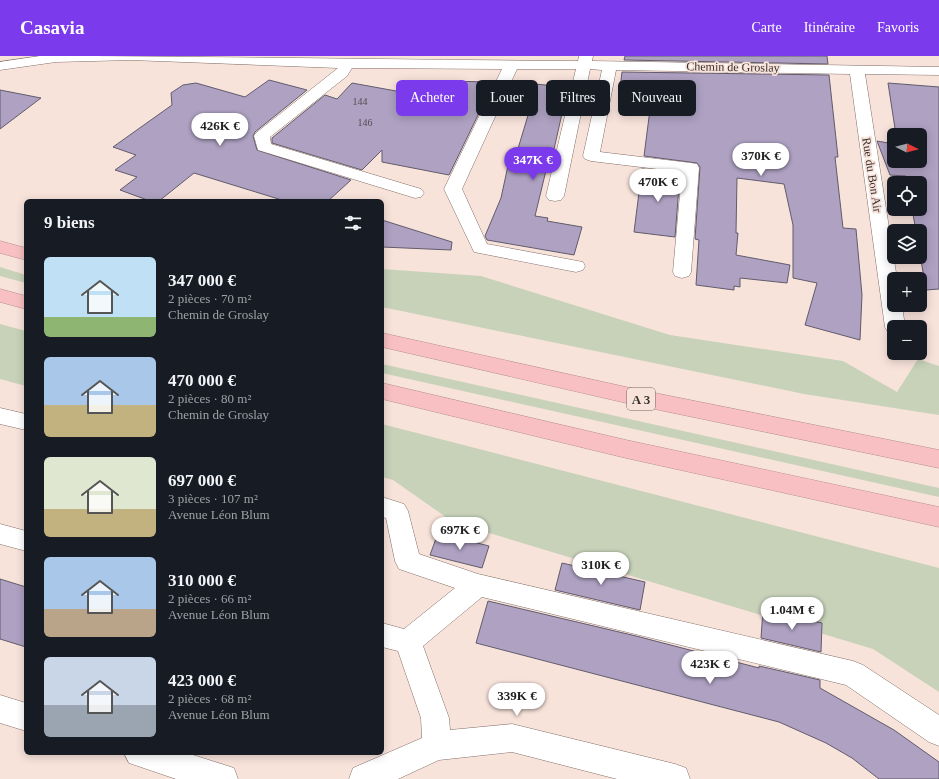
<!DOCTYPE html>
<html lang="fr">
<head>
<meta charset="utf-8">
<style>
  :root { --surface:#171b24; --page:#242831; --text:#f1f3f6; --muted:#9ea1a6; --accent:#7c3aed }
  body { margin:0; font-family:Georgia,serif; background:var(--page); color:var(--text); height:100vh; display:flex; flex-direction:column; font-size:15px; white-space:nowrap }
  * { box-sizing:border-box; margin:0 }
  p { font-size:13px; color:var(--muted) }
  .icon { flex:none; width:22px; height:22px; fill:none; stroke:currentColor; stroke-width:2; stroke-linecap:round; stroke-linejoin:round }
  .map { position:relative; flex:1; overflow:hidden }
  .details { position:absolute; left:24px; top:143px; width:360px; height:556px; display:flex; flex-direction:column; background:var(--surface); border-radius:6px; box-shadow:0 2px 10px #0003 }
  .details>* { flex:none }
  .banner { position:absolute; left:396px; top:24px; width:380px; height:36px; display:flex; gap:8px }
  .needle { width:26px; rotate:96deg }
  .buttons { position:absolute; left:887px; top:72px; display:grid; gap:8px }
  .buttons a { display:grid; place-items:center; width:40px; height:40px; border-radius:6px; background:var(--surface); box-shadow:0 2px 10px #0003; font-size:20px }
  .price { position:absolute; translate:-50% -34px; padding:0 9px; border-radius:14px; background:#fff; color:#222; font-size:13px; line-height:26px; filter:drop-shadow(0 1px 2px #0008) }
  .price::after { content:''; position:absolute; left:50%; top:24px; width:12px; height:9px; margin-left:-6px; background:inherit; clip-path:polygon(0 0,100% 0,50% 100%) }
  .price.selected { background:var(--accent); color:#fff }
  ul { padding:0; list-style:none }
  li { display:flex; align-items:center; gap:12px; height:100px; padding:0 20px }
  li span { display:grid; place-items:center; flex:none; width:112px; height:80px; border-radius:6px; color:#555 }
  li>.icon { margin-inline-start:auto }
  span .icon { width:48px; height:48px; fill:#fffc; stroke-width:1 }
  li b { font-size:17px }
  h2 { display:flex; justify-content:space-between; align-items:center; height:48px; padding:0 20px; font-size:17px }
  .chip { padding:0 14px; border-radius:6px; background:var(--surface); box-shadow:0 2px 10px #0003; font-size:14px; line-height:36px }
  .chip.selected { background:var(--accent); color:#fff }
  header { display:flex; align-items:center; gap:24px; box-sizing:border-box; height:56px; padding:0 20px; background:var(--accent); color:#fff }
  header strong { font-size:19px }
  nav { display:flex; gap:22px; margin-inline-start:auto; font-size:14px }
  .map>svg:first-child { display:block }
  .green { fill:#c7d2b9 }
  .building { fill:#aea1c2; stroke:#615b6b }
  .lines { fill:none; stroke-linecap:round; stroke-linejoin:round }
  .minor-casing { stroke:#826f68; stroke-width:1 }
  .highway-casing { stroke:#b58e8f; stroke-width:1 }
  .minor { fill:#fff; fill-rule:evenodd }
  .highway { fill:#f8c0c3; fill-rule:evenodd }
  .labels { text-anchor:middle; stroke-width:3.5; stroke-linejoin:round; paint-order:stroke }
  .far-number-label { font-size:10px; fill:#564d53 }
  .far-street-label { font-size:12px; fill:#39312e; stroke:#f8e3db }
  .shield { fill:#f8e3db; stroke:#726662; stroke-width:1 }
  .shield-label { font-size:13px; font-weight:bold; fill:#39312e }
</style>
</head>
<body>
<header>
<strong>Casavia</strong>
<nav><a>Carte</a><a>Itinéraire</a><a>Favoris</a></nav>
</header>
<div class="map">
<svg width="939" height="723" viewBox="0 0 939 723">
  <rect width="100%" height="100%" fill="#f8e3db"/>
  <g class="green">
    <path d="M0,211L26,219V227L0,220Z"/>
    <path d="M382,213L481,220L670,279L843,305L897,336L918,303L939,310V359L804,338L382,251Z"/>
    <path d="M0,268L26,275V330L0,323Z"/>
    <path d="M382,308L939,432V441L382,317Z"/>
    <path d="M382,368L939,512V636L873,593L453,466L393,424L382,421Z"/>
  </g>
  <g class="building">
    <path d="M625,0H827L828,8L624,4Z"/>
    <path d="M622,16L829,19L838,101H835L843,172L856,173L862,239L860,284L805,269L817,227L793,222V169L784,128L737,122L736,177H738L736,199L790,209L787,227L740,222V231L734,230V234L696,229L699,184L695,183L700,111L697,107L644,100L652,38L620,32Z"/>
    <path d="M269,24L307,34L255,76L253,80L257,94L351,124L328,145H285L194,117L159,145H150L120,134L137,121L115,114L136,99L113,91L172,49L171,37L183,29L196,27L245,41Z"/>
    <path d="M442,25L491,26L493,28L449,119L382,106V94L362,114L272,87V82L325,39L337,43L352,27L396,35L398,32L434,36Z"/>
    <path d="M888,27L939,31V233L926,234L920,198V175H916L912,153H920V127H908L906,120L890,119L877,85L894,88V105H920V79H896Z"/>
    <path d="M534,28L568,31L552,102H549L535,160L548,162L547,165L582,171L574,199L487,184L485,180L501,142L509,105L514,106L529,56L524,55Z"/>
    <path d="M0,34L41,42L0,73Z"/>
    <path d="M642,113L680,117L675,181L634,176Z"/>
    <path d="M382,164L452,186L451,194L382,191Z"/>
    <path d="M438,477L489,490L482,512L430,499Z"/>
    <path d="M562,507L645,526L640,554L555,534Z"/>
    <path d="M0,523L26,531V591L0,583Z"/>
    <path d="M488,545L636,580L759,612V610L820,624V632L894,674L939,706V723H879L852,702L826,687L779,666L476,587Z"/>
    <path d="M763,554L822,567L821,596L761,582Z"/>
  </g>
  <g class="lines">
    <defs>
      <g id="minor">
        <path d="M40,0C219,0 399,4 578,5L579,0H593L592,5L939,11V19L865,18L897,223H894V249H902L905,271H894V277L888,276L885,271L850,18L616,14L600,96L691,107L697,108L699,112L691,216L689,220L682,222L675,220L673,216L682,116L591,105L585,103L583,100L602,14L590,13L564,140L561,144L555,145L549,144L546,140L576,13H517L462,133L487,188L583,206L585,210L583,214L576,216L474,196L444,133L502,13L352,12L347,20L270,81L271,88L421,133L424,137L421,141L415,142L258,94L254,80L256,77L338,12L131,4L56,6L0,14V6Z"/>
        <path d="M0,352L26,358V374L0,368Z"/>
        <path d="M382,441L404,448L408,455L419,498L478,518L853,605L863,609L939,659V690L929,686L846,629L482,541L423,590L449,662L450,674L512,668L675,708L686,712L690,723H617L512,696L439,704L398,723H349L353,712L422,682L421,662L398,595L382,591V567L404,573L455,532L399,513L395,505L386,462L382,461Z"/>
        <path d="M0,468L26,475V495L0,488Z"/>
        <path d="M0,639L26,647V675L0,667Z"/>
        <path d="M124,697H187L234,712L238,723H176L129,707Z"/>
      </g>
      <g id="highway">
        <path d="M0,185L26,192V204L0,197Z"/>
        <path d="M0,233L26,240V253L0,246Z"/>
        <path d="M382,277L635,333L939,394V412L635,349L382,291Z"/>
        <path d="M382,327L626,384L939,451V471L626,402L382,343Z"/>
      </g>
    </defs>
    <use href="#minor" class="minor-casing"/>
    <use href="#highway" class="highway-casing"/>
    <use href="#minor" class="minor"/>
    <use href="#highway" class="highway"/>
  </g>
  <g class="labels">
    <g class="far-number-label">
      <text x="360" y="49">144</text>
      <text x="365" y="70">146</text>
    </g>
    <g class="far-street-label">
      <text transform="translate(733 11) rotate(1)" y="4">Chemin de Groslay</text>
      <text transform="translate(872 119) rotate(81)" y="4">Rue du Bon Air</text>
    </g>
    <rect class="shield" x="627" y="332" width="28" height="22" rx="3"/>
    <g class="shield-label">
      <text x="641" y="348">A 3</text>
    </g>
  </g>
</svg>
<div class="buttons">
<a><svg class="needle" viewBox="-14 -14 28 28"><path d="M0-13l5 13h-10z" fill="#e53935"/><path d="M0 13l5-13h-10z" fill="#9ea1a6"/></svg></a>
<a><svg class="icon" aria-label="locate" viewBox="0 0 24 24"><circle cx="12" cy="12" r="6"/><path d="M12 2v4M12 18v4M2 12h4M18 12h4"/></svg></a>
<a><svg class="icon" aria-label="layers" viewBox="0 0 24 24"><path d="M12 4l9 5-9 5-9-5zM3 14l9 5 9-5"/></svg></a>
<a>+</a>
<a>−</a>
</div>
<b class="price" style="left:220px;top:91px">426K €</b>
<b class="price" style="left:761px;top:121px">370K €</b>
<b class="price selected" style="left:533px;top:125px">347K €</b>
<b class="price" style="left:658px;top:147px">470K €</b>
<b class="price" style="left:460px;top:495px">697K €</b>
<b class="price" style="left:601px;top:530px">310K €</b>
<b class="price" style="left:792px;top:575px">1.04M €</b>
<b class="price" style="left:710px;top:629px">423K €</b>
<b class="price" style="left:517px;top:661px">339K €</b>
<div class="banner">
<a class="chip selected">Acheter</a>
<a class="chip">Louer</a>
<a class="chip">Filtres</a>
<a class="chip">Nouveau</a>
</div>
<section class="details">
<h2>9 biens<svg class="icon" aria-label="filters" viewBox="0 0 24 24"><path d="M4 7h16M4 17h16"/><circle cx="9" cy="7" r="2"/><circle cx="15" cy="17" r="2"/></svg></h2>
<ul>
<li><span style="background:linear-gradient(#bfe0f5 75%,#8fb573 0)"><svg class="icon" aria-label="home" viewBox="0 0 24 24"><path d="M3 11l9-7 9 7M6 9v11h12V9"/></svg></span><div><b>347 000 €</b><p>2 pièces · 70 m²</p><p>Chemin de Groslay</p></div></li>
<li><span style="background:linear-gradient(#a9c7e8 60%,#c2b280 0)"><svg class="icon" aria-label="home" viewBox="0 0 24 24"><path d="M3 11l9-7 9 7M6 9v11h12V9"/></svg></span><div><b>470 000 €</b><p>2 pièces · 80 m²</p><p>Chemin de Groslay</p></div></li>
<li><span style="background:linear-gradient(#dfe7d0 65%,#c2b280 0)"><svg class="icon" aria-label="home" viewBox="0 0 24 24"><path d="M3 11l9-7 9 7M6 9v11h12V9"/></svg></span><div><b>697 000 €</b><p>3 pièces · 107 m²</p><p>Avenue Léon Blum</p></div></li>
<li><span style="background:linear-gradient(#a9c7e8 65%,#b9a48a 0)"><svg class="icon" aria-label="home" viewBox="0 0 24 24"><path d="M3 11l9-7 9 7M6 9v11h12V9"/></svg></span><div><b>310 000 €</b><p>2 pièces · 66 m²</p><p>Avenue Léon Blum</p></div></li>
<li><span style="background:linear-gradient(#c9d6e8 60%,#9aa5b1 0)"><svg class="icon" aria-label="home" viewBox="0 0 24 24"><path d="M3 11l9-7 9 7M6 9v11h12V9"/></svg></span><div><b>423 000 €</b><p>2 pièces · 68 m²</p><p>Avenue Léon Blum</p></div></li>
</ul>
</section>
</div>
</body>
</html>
